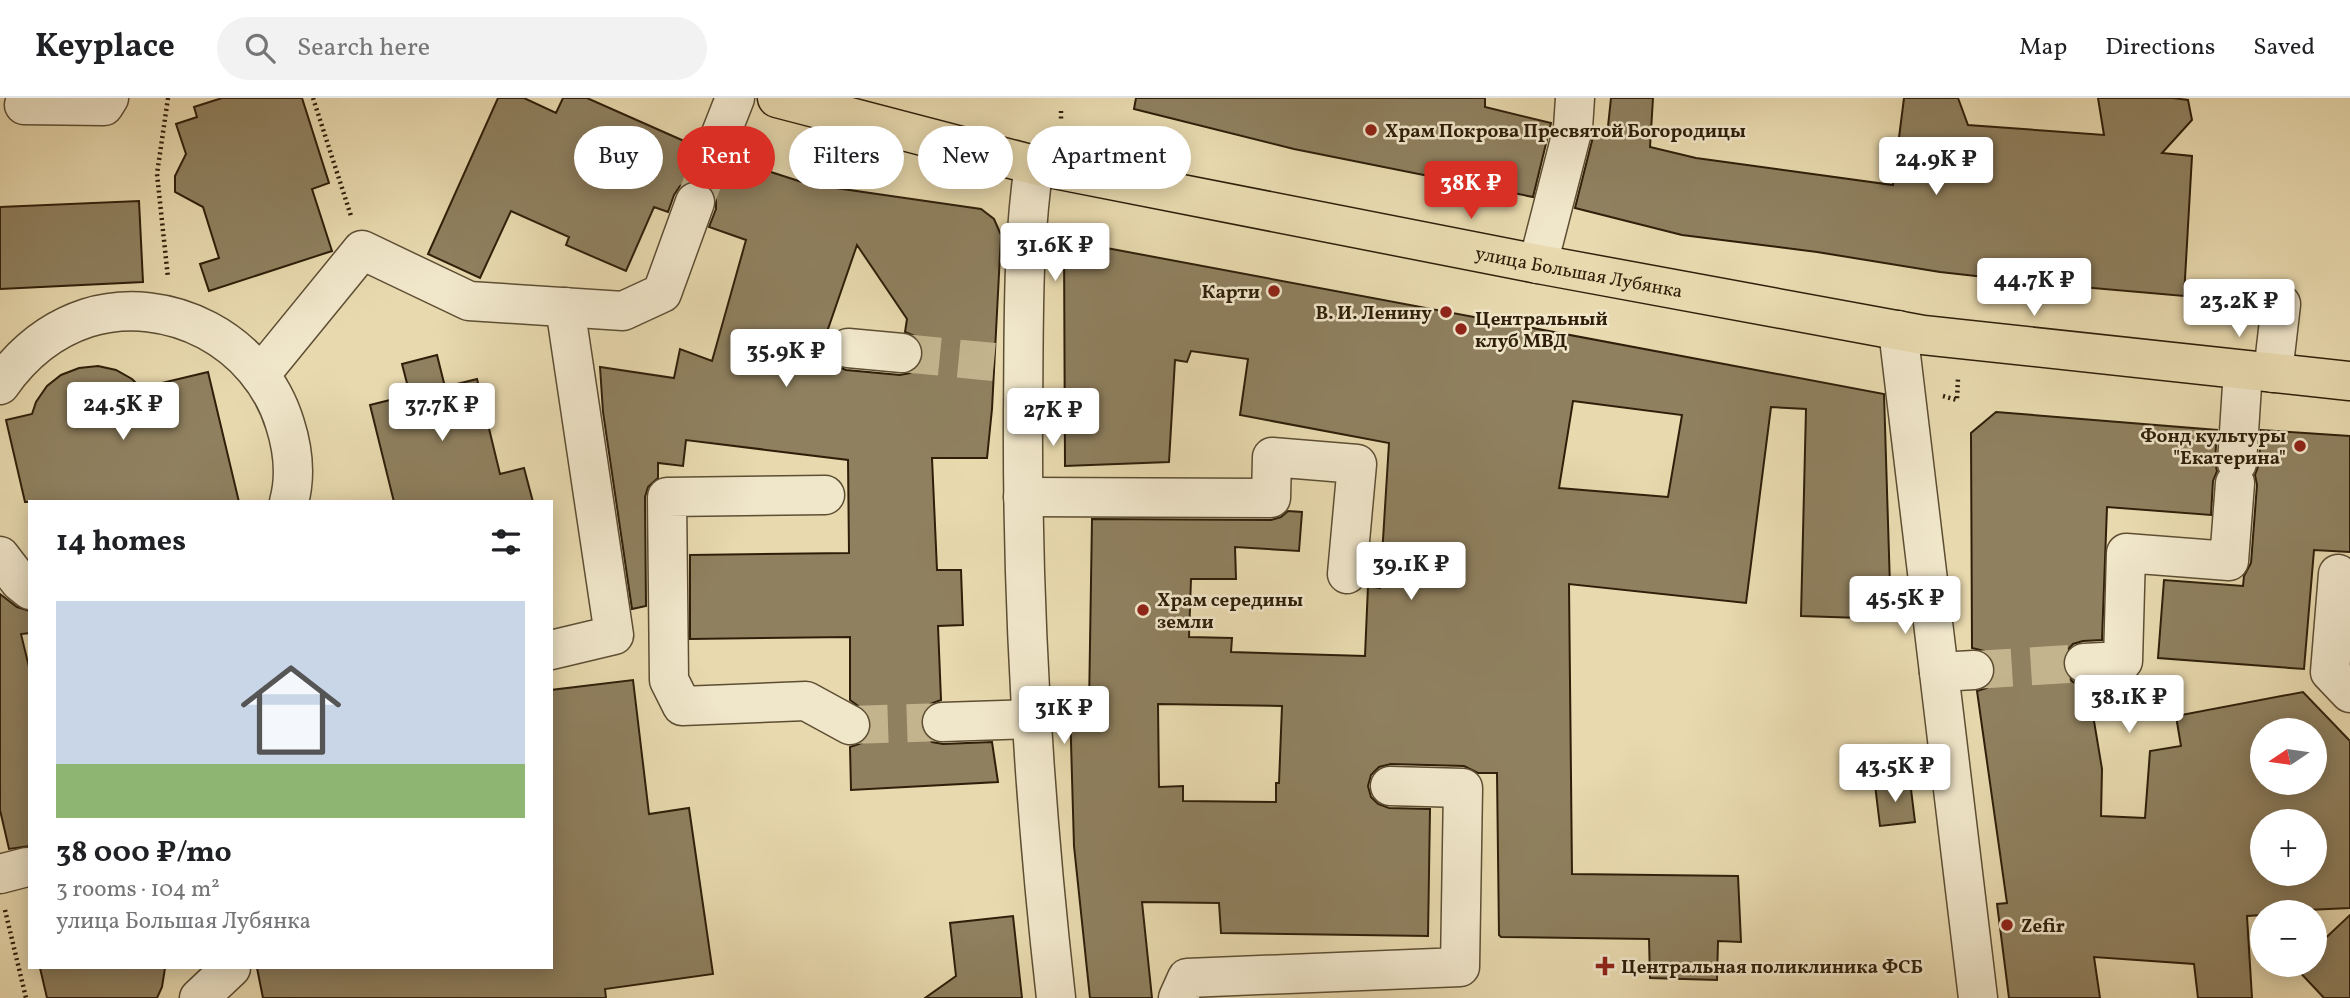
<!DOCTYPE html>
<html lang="en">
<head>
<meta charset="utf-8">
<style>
  :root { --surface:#fff; --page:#f2f2f2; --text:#202124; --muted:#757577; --line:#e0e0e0; --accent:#d93025 }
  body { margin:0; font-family:Vollkorn,serif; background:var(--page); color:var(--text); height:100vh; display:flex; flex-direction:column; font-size:26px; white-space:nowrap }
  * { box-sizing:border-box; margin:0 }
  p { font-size:23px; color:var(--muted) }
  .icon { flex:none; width:38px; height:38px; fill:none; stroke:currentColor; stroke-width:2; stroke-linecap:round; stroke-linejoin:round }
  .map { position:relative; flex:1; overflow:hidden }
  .details { position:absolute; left:28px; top:402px; width:525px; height:469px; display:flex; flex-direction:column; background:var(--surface); border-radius:0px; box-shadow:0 4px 18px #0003 }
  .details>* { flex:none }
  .top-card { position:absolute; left:574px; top:28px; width:665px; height:63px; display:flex; gap:14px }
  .needle { width:46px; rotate:257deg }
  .controls { position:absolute; left:2250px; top:620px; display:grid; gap:14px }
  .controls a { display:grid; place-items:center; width:77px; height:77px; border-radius:50%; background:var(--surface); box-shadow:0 4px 18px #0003; font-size:35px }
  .price { position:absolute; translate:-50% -60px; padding:0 16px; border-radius:7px; background:#fff; color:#222; font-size:23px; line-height:46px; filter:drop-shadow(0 2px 4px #0008) }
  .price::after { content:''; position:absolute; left:50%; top:42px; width:21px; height:16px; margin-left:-10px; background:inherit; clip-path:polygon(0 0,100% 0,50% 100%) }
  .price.current { background:var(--accent); color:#fff }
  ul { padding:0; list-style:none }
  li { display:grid; align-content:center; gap:14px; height:371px; padding:0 28px }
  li+li { border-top:2px solid var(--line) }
  li span { display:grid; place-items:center; height:217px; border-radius:0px; color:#555 }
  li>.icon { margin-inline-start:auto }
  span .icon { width:126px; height:126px; fill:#fffc; stroke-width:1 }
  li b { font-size:30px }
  h2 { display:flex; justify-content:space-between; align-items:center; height:84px; padding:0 28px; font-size:30px }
  .pill { padding:0 24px; border-radius:32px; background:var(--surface); box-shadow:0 4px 18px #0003; font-size:24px; line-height:63px }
  .pill.current { background:var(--accent); color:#fff }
  header { display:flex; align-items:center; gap:42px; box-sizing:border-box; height:98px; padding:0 35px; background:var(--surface); border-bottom:2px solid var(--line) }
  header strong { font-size:33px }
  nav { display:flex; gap:38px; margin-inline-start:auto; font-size:24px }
  .search { width:490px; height:63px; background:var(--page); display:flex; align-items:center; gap:18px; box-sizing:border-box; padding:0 24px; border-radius:38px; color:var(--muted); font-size:26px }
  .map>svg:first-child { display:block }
  .building { fill:#8f805f; stroke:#2f1f0a; stroke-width:2; fill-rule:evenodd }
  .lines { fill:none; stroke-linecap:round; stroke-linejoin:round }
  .minor-tunnel { stroke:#c3b48d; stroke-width:38; stroke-dasharray:38 19; stroke-linecap:butt }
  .minor-casing { stroke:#5d4e33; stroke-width:41 }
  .major-casing { stroke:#2f1f0a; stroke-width:41 }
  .path { stroke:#2f1f0a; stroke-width:4.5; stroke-dasharray:2 3.5; stroke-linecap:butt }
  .minor { stroke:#f0e6ca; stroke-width:38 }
  .major { stroke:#e8d9ae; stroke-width:38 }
  .poi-dot { fill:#8f2418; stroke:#f0e6ca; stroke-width:2.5 }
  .labels { text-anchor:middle; stroke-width:5; stroke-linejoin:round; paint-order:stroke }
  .poi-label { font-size:19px; font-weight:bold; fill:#2f1f0a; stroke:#f0e6ca; text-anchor:start }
  .street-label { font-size:19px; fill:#2f1f0a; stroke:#f0e6ca }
</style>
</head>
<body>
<header>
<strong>Keyplace</strong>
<div class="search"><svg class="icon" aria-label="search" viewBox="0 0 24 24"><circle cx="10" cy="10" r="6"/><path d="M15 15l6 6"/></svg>Search here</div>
<nav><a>Map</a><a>Directions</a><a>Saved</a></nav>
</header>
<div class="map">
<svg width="2350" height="900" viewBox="0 0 2350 900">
  <rect width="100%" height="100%" fill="#e8d9ae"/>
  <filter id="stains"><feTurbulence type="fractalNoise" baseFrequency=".00286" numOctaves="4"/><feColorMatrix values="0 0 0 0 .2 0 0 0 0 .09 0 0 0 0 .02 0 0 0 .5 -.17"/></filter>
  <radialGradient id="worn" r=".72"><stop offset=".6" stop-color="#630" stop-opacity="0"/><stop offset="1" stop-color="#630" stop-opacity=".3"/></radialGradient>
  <g class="building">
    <path d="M222,0H302L329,85L312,91L332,153L209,193L200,166L219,160L203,109L175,94V78L186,56L176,26L197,19L194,9Z"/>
    <path d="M498,0H524L556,15L563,0H587L693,47L692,60L696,70L706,77L716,78L726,73L734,62L808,86L981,111L994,121L1001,137L992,311L987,360H932L937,472H961L963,527L938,528L941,602L930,606L922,614L920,624L924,636L932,644L943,646L992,644L998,684L851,692L850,649L862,645L869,638L872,627L868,615L850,602V539L690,541V457L849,455L848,362L686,342L683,368L658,365V380L648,389L645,399L646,508L632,511L603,314L600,269L674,280L680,251L712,263L746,142L709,129L716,111V100L711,89L702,83L692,82L680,88L674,97L668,114L654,109L626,173L566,147L569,139L511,113L480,180L428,156ZM857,147L907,221L905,234L915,238L922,247L924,258L920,267L910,275L900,277L846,272L836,268L830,262L818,260Z"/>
    <path d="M1136,0H1485V9L1551,25L1533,99L1294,51L1134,11Z"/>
    <path d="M1611,0H1653L1650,49L1696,60L1893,87L1904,0H1958L1968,27L2104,37L2098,0H2173L2188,2L2192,22L2162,55L2192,58L2184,198L2047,186L1940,174L1817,154L1682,137L1575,110L1594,35L1607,38Z"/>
    <path d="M139,103L143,184L0,191V109Z"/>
    <path d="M1064,142L1884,296L1891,521L1801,518L1806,311L1771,309L1746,505L1569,486L1572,776L1738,778L1741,844L1718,843L1717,882L1650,880L1649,841L1501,839L1499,837L1497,675H1478L1464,668L1391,666L1379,669L1371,677L1368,688L1371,699L1378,706L1389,710L1430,711L1428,838L1221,835L1219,805L1142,804L1152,900H1090L1074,748L1070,610L1089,609L1092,421L1271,422L1281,419L1288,413L1302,414L1299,453L1235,449L1236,481H1191L1189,539L1232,540L1231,554L1365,558L1368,488L1380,490L1389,345L1240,317L1248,261L1191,253L1187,264L1175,262L1169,364L1065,368ZM1573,303L1682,317L1668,399L1559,390ZM1158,606L1282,608L1279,685H1276V704L1183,703V688L1159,689Z"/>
    <path d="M437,257L445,289L477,281L500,376L524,370L533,404H394L370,307L410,297L402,266Z"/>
    <path d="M98,268L116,272L132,281L141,290L208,274L239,404H25L6,322L32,316L36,304L47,288L61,277L79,270Z"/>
    <path d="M1996,314L2217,332L2215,364L2217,373L2213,383L2211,417L2107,409L2102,542L2083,543L2073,546L2064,556L2062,567L2066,577L2073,584L2088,587L2102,671L2101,718L2145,720L2150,653L2181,648L2176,618L2303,594L2350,643V810L2263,814V817L2247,818L2252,900H2198L2194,866L2094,859L2100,900H2009L1997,806L2007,805L1977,593L1987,590L1993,582L1996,570L1992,559L1984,553L1972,550L1971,335ZM2263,632H2315V684H2263ZM2263,723H2315V775H2263Z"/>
    <path d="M2261,332L2350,338V454L2314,452L2304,571L2158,560L2164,482L2243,488L2244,478L2251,465L2257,387L2255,377L2259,366Z"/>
    <path d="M0,496L17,509L30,513V535L21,536L30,573V748L9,751L0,712Z"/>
    <path d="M633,582L649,716L689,710L713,876L605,891L606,900H263L257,870H551V592Z"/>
    <path d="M1910,683L1915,724L1880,728L1875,687Z"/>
    <path d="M2350,817V900H2324L2295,869L2298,866H2315V850Z"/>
    <path d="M1013,818L1022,900H925L956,878L950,825Z"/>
    <path d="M40,870H165L162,889L157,900H47Z"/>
  </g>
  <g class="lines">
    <g class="minor-tunnel">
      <path d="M695,104L713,56"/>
      <path d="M902,255L994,264"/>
      <path d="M1974,572L2084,565"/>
      <path d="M850,627L942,624"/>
    </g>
    <defs>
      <g id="minor">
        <path d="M24,7L104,8L109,0"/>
        <path d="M713,56L735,0"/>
        <path d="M1034,67C1022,148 1024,232 1023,315C1022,510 1034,706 1056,900"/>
        <path d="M1538,166L1573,30L1575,0"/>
        <path d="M1898,232L1978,900"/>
        <path d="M848,250L902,255"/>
        <path d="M2273,275L2281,206"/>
        <path d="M260,277L362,152L469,203L623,213L662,195L695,104"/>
        <path d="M0,287C21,257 50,232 87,220C169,195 260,243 285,326C293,351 296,378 289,404"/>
        <path d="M2237,365L2243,272"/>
        <path d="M825,397L667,399L669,582L682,608L806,603L850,627"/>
        <path d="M1023,399L1271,400L1272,359L1357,366L1347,476"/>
        <path d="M0,458L20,484L30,492"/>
        <path d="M2338,476L2330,574L2350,595"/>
        <path d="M551,552L614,537L565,209"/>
        <path d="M2084,565L2123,563L2126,455L2229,463L2235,385"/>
        <path d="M1939,574L1974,572"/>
        <path d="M942,624L1033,621"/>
        <path d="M0,776L27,769"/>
        <path d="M199,900L231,870"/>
        <path d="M1178,900L1187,880L1460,869L1463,690L1390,688"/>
      </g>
      <g id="major">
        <path id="s1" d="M777,0L1034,67L1538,166L1923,237L2350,283"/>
      </g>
    </defs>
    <use href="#minor" class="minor-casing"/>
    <use href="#major" class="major-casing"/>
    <g class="path">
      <path d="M168,0L157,76L168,180"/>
      <path d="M313,0L351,118"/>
      <path d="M1061,13V24"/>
      <path d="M1943,298L1957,302L1958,280"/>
      <path d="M5,812L26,900"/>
    </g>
    <use href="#minor" class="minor"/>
    <use href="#major" class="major"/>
  </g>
  <g class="poi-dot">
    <circle cx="1371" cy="32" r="7"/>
    <circle cx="1274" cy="193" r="7"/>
    <circle cx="1446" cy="214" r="7"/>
    <circle cx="1461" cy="231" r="7"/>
    <circle cx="2300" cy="348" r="7"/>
    <circle cx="1143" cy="512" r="7"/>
    <circle cx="2007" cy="827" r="7"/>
    <path d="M1601.5 857.5h7v7h7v7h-7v7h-7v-7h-7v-7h7z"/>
  </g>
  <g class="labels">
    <g class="poi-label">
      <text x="1385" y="39">Храм Покрова Пресвятой Богородицы</text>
      <text x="1260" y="200" text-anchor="end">Карти</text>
      <text x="1432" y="221" text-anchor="end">В. И. Ленину</text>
      <text x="1475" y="227">Центральный<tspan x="1475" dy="22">клуб МВД</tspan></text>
      <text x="2286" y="344" text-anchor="end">Фонд культуры<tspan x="2286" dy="22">"Екатерина"</tspan></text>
      <text x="1157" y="508">Храм середины<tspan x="1157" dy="22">земли</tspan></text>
      <text x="2021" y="834">Zefir</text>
      <text x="1621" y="875">Центральная поликлиника ФСБ</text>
    </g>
    <g class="street-label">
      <text dy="7" stroke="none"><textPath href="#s1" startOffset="821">улица Большая Лубянка</textPath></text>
    </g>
  </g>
  <rect width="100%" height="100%" filter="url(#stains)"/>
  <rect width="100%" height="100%" fill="url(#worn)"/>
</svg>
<div class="controls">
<a><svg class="needle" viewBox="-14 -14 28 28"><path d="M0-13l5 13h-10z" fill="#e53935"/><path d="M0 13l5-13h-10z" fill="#757577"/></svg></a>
<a>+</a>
<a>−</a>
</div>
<b class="price" style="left:1936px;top:99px">24.9K ₽</b>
<b class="price current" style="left:1471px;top:123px">38K ₽</b>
<b class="price" style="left:1055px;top:185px">31.6K ₽</b>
<b class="price" style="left:2034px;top:220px">44.7K ₽</b>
<b class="price" style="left:2239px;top:241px">23.2K ₽</b>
<b class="price" style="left:786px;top:291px">35.9K ₽</b>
<b class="price" style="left:123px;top:344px">24.5K ₽</b>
<b class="price" style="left:442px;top:345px">37.7K ₽</b>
<b class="price" style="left:1053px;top:350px">27K ₽</b>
<b class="price" style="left:1411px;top:504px">39.1K ₽</b>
<b class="price" style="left:1905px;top:538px">45.5K ₽</b>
<b class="price" style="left:2129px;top:637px">38.1K ₽</b>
<b class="price" style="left:1064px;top:648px">31K ₽</b>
<b class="price" style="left:1895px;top:706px">43.5K ₽</b>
<div class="top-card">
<a class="pill">Buy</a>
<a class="pill current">Rent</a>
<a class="pill">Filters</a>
<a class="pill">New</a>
<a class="pill">Apartment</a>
</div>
<section class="details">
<h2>14 homes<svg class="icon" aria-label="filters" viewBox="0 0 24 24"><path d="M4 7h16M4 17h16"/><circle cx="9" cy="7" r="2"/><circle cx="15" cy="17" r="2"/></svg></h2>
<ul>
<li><span style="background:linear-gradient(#c9d6e8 75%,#8fb573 0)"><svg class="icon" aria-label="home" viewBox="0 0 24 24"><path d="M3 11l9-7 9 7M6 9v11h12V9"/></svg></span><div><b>38 000 ₽/mo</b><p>3 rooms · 104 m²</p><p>улица Большая Лубянка</p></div></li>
</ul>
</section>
</div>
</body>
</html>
